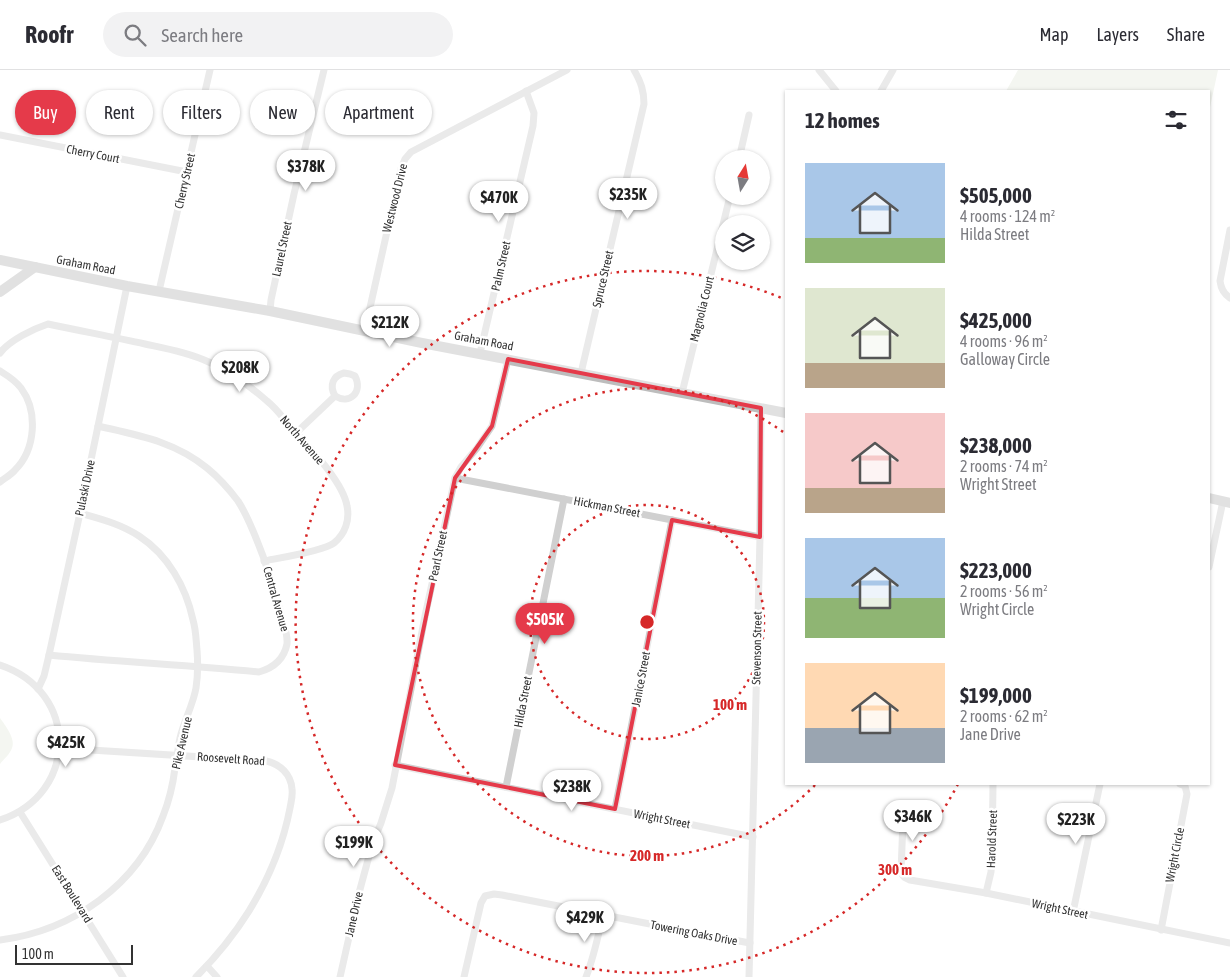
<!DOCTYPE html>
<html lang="en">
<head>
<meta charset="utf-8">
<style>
  :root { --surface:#fff; --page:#f2f2f3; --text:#2b2b33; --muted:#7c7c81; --line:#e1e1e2; --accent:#e53a4a }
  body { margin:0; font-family:"Asap Condensed",sans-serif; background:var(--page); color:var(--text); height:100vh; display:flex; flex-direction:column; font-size:19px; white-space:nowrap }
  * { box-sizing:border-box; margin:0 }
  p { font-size:16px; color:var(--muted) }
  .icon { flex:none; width:28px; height:28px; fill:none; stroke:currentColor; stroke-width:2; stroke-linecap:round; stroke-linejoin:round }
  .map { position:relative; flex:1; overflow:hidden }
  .drawer { position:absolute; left:785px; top:20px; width:425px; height:695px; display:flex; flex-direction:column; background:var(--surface); border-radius:0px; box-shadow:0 1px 4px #0004 }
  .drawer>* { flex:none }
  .guide { position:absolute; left:15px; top:20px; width:475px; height:45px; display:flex; gap:10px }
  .needle { width:32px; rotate:11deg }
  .buttons { position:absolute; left:715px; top:80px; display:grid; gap:10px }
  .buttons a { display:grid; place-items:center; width:55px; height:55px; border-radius:50%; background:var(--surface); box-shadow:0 1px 4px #0004; font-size:25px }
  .scale { position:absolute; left:15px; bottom:12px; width:118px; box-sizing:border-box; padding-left:5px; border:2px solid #333; border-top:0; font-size:14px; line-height:18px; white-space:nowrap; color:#333; -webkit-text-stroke:4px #fff; paint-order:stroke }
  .price { position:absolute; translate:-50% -42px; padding:0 11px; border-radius:18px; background:#fff; color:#222; font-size:16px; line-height:32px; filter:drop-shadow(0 1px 2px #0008) }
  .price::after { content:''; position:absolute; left:50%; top:30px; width:15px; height:11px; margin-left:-8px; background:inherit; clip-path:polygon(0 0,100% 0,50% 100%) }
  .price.active { background:var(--accent); color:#fff }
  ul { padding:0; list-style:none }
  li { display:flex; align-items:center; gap:15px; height:125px; padding:0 20px }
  li span { display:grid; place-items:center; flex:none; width:140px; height:100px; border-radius:0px; color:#555 }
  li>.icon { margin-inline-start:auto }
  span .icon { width:60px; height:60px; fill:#fffc; stroke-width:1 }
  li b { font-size:21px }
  h2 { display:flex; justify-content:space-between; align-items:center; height:60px; padding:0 20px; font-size:21px }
  .pill { padding:0 18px; border-radius:22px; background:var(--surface); box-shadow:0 1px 4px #0004; font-size:18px; line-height:45px }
  .pill.active { background:var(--accent); color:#fff }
  header { display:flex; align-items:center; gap:30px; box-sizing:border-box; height:70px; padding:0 25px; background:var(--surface); border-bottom:1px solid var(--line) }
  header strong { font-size:24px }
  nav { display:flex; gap:28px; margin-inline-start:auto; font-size:18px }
  .search { width:350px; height:45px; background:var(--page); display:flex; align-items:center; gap:12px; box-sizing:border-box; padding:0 18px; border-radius:28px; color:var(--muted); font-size:19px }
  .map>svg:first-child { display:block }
  .green { fill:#e6ecdf }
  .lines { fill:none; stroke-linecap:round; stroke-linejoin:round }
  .street { stroke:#d0d0d0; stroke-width:7 }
  .secondary { stroke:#bdbdbd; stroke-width:10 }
  .marked { fill:none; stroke:#e53a4a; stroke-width:4; stroke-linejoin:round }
  .ring { fill:none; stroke:#d62828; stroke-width:2.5; stroke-dasharray:2.5 5 }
  .labels { text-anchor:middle; stroke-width:5; stroke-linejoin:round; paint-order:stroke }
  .street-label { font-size:12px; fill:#333; stroke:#fff }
  .centre { fill:#d62828; stroke:#fff; stroke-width:2.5 }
  .ring-label { font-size:15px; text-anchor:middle; font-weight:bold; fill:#d62828; stroke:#fff; stroke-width:5; stroke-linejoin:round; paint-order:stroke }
</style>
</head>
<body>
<header>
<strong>Roofr</strong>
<div class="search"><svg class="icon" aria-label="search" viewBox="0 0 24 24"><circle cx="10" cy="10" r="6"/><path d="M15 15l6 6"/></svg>Search here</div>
<nav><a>Map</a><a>Layers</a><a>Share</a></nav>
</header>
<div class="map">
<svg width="1230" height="907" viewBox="0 0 1230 907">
  <rect width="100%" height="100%" fill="#fff"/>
  <g class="green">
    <path d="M1018,0H1218L1209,42V21H1006Z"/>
    <path d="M0,648C5,655 16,669 12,678C10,684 4,689 0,694Z"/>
  </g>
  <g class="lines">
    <g class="street">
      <path d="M819,0L836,21"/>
      <path d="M881,21L893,0"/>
      <path d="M0,65L187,102"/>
      <path d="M739,89L749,45"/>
      <path d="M1230,160L1220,211C1221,219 1224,224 1230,228"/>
      <path d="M159,221L210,0"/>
      <path d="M270,241L271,230L294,124L324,0"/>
      <path d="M365,260L401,99L405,89L411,82L567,0"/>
      <path d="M0,283C10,270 33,259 48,254C81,261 113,267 145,274C168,279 190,283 211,293C231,302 250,316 267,331C276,338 283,348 290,356C307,375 343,411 347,436C350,450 345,464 334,473C324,481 279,488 264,491"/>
      <path d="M480,283L533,56L534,43L526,21"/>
      <path d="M0,301C8,306 15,310 21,318C38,341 36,379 15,400C11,405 5,408 0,412"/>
      <path d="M344,303L350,304L355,306C363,322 350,335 335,326C329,315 333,306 344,303Z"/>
      <path d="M581,303L644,34C644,21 641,12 634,0"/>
      <path d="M682,323L730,126"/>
      <path d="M296,363L335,326"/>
      <path d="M455,408L760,467"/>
      <path d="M1209,497L1223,431"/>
      <path d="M49,585C119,592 189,595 259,602C273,598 284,589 287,574C288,565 284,556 282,548C277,527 270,507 263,486C256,468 249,448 238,431C229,419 218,407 207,398C174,371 137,365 98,356"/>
      <path d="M0,595C79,621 79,724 0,750"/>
      <path d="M38,619L44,606L49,585L80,443L127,216"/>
      <path d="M59,678L266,691C280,694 291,704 292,719C293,726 291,732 290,738C283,775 268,810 249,841C234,865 216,887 196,907"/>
      <path d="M395,695L753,767"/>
      <path d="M506,717L564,429"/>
      <path d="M615,739L672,450"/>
      <path d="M20,742L123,907"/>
      <path d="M903,749L901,803L904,807L910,810L986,823L1230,873"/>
      <path d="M986,823L991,802L992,788L993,714"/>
      <path d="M1073,842L1100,714"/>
      <path d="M1161,860L1187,724L1185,716L1180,714"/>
      <path d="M0,870C72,861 138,815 163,746C169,731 173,714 175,698C177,688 178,678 180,668C184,651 193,635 196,618C198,605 198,593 197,580C196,570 196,560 193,550C186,517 168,485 139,466C121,454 101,449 80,443"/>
      <path d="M207,896L217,907"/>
      <path d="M340,907L359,823L372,775L381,753L392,718L425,546L455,408L461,397L477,378L492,356L508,289"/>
      <path d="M464,907L481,833L485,826L494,824L502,825L706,865L750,873"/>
      <path d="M586,907C594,887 598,866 603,845"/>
      <path d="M749,907L760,467L761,338"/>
    </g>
    <g class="secondary">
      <path d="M0,190L127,216L270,241L422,273L786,343"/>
      <path d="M0,222L35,197"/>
      <path d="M1209,428L1230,433"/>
    </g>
  </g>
  <path d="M0 0H1230V907H0ZM508,289L761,338L760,467L672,450L615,739L395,695L455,408L492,356Z" fill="#fff" fill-opacity=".55" fill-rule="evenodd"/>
  <path class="marked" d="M508,289L761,338L760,467L672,450L615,739L395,695L455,408L492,356Z"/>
  <g class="ring">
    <circle cx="647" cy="552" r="117"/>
    <path d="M815 715A234 234 0 1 1 786 364"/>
    <path d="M958 714A351 351 0 1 1 784 229"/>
  </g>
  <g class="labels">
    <g class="street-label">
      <text transform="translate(93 84) rotate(11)" y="4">Cherry Court</text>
      <text transform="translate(185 111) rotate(-77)" y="4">Cherry Street</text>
      <text transform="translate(395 128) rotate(-76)" y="4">Westwood Drive</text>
      <text transform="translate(282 179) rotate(-78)" y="4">Laurel Street</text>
      <text transform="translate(86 195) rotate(11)" y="4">Graham Road</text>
      <text transform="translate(501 196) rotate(-77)" y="4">Palm Street</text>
      <text transform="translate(603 209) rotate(-77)" y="4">Spruce Street</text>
      <text transform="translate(702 239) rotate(-76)" y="4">Magnolia Court</text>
      <text transform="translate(484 271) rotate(11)" y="4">Graham Road</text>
      <text transform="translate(302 370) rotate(49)" y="4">North Avenue</text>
      <text transform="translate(85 418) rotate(-78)" y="4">Pulaski Drive</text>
      <text transform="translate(607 437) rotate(11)" y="4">Hickman Street</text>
      <text transform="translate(438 486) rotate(-78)" y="4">Pearl Street</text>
      <text transform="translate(276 529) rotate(74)" y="4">Central Avenue</text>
      <text transform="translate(757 578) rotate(-89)" y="4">Stevenson Street</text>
      <text transform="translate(641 609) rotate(-79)" y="4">Janice Street</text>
      <text transform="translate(523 632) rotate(-79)" y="4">Hilda Street</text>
      <text transform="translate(182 673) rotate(-77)" y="4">Pike Avenue</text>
      <text transform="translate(231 689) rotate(4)" y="4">Roosevelt Road</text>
      <text transform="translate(662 749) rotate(11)" y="4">Wright Street</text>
      <text transform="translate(992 769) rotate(-88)" y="4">Harold Street</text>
      <text transform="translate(1175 785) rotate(-79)" y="4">Wright Circle</text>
      <text transform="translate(72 824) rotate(58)" y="4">East Boulevard</text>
      <text transform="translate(1060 839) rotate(12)" y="4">Wright Street</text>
      <text transform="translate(354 844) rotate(-77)" y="4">Jane Drive</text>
      <text transform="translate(694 863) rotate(11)" y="4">Towering Oaks Drive</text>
    </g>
  </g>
  <circle cx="647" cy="552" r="8" class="centre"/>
  <g class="ring-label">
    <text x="730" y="640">100 m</text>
    <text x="647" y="791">200 m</text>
    <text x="895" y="805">300 m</text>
  </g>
</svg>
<div class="buttons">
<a><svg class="needle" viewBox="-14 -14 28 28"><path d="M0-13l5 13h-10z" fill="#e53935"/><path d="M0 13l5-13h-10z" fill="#7c7c81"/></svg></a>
<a><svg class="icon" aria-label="layers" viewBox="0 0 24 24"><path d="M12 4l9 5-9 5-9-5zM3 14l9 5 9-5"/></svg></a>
</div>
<div class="scale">100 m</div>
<b class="price" style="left:306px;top:122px">$378K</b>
<b class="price" style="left:628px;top:150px">$235K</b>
<b class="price" style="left:499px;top:153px">$470K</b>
<b class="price" style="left:390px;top:278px">$212K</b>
<b class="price" style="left:240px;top:323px">$208K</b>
<b class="price active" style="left:545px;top:575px">$505K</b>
<b class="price" style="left:66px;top:698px">$425K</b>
<b class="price" style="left:572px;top:742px">$238K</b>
<b class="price" style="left:913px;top:772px">$346K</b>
<b class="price" style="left:1076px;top:775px">$223K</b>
<b class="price" style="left:354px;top:798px">$199K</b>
<b class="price" style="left:585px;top:873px">$429K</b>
<div class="guide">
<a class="pill active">Buy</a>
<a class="pill">Rent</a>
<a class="pill">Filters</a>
<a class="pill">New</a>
<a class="pill">Apartment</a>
</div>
<section class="drawer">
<h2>12 homes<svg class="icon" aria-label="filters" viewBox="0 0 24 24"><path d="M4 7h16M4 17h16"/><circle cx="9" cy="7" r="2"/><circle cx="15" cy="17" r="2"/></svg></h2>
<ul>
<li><span style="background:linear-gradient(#a9c7e8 75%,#8fb573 0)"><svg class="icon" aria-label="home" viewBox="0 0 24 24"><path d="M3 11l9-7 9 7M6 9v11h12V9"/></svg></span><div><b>$505,000</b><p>4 rooms · 124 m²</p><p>Hilda Street</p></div></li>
<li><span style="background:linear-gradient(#dfe7d0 75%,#b9a48a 0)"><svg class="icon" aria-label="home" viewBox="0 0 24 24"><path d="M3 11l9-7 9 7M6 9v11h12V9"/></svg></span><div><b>$425,000</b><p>4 rooms · 96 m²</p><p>Galloway Circle</p></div></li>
<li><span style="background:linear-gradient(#f6c9c9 75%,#b9a48a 0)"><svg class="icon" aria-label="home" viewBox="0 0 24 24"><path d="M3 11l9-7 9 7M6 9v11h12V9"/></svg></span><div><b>$238,000</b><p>2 rooms · 74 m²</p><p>Wright Street</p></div></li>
<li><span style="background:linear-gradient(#a9c7e8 60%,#8fb573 0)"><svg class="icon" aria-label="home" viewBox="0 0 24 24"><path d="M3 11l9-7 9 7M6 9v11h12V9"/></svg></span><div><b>$223,000</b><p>2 rooms · 56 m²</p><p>Wright Circle</p></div></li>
<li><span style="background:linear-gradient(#ffd9b3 65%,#9aa5b1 0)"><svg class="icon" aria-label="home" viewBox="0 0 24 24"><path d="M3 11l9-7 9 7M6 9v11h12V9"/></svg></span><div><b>$199,000</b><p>2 rooms · 62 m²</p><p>Jane Drive</p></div></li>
</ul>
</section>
</div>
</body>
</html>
